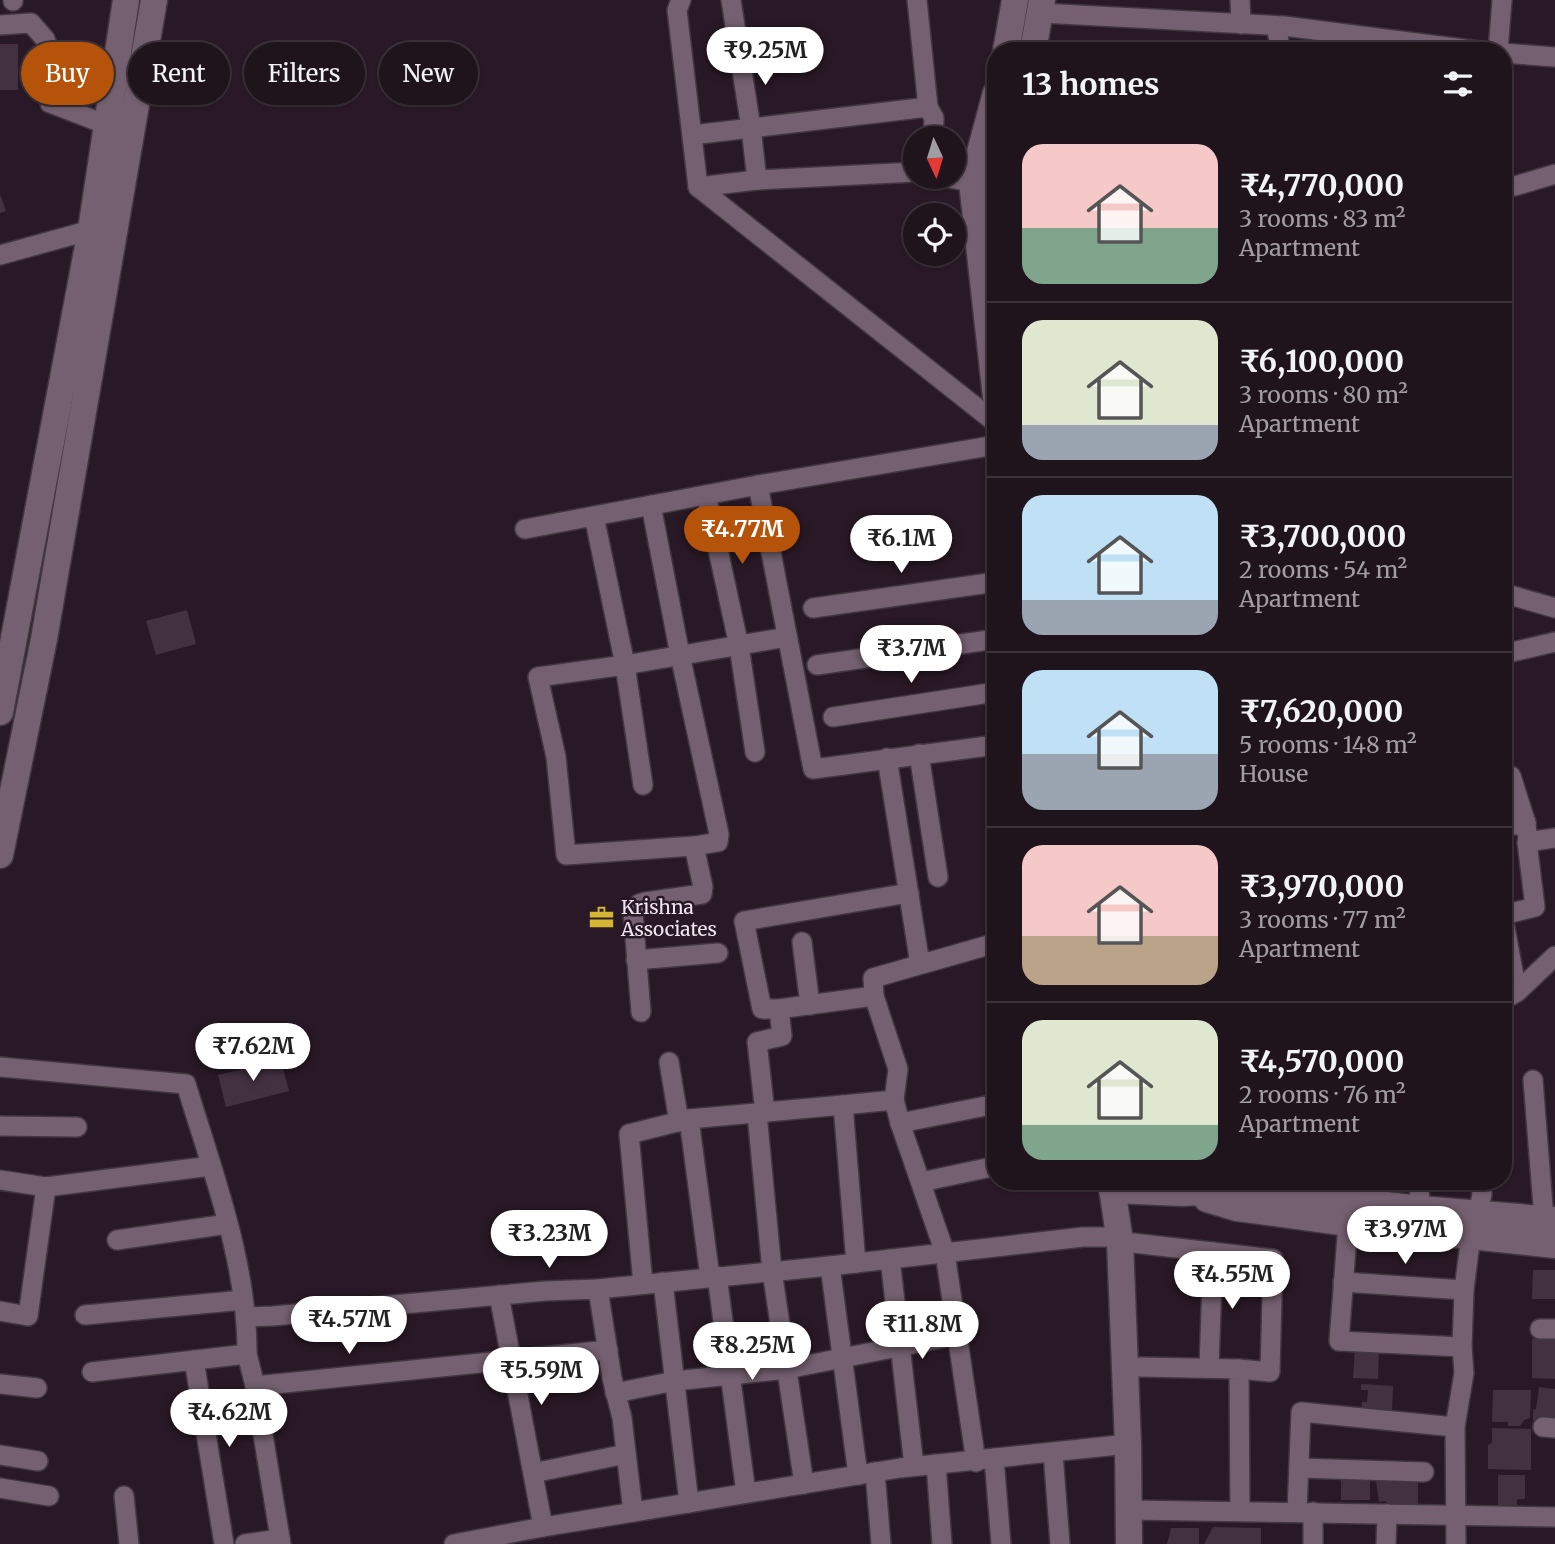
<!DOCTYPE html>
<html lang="en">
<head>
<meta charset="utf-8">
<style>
  :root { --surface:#1f131c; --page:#271c25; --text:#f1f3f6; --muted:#a19ea3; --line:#3c323b; --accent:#b45309 }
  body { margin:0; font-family:Merriweather,serif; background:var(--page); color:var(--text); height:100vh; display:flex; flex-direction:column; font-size:26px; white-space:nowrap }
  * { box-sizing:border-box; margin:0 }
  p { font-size:23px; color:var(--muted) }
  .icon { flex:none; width:38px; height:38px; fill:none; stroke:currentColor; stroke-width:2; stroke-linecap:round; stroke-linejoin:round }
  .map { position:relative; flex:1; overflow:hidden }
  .side { position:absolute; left:987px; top:42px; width:525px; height:1148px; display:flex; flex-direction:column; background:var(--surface); border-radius:28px; box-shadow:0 2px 5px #0004,0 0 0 2px var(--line) }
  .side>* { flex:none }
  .guide { position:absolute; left:21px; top:42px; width:665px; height:63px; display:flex; gap:14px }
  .needle { width:46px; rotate:176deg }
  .buttons { position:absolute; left:903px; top:126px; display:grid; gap:14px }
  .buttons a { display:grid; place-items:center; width:63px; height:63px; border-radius:50%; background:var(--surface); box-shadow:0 2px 5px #0004,0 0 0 2px var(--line); font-size:35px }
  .price { position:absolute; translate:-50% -60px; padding:0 16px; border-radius:24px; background:#fff; color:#222; font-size:23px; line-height:46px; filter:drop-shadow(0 2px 4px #0008) }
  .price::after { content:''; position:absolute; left:50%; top:42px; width:21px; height:16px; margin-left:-10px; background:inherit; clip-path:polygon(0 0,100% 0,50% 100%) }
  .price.on { background:var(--accent); color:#fff }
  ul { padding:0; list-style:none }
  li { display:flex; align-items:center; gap:21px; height:175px; padding:0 35px }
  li+li { border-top:2px solid var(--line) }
  li span { display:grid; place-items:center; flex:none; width:196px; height:140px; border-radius:21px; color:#555 }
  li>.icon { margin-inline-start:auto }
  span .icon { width:84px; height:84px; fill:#fffc; stroke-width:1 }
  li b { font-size:30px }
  h2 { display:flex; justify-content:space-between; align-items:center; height:84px; padding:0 35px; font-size:30px }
  .pill { padding:0 24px; border-radius:32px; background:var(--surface); box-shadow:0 2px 5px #0004,0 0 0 2px var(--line); font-size:24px; line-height:63px }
  .pill.on { background:var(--accent); color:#fff }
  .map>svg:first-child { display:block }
  .building { fill:#433140 }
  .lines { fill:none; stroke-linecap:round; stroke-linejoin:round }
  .street-casing { stroke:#423640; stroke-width:22 }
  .secondary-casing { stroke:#423640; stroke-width:29 }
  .street { stroke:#746070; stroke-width:19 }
  .secondary { stroke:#746070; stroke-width:26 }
  .labels { text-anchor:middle; stroke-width:5; stroke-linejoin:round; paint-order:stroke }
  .poi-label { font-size:19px; fill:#f1e6ef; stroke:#291926; text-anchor:start }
</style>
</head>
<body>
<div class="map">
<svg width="1555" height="1544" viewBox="0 0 1555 1544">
  <rect width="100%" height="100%" fill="#291926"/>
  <g class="building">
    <rect x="0" y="44" width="18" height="46"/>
    <path d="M0,194L6,211L0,213Z"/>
    <path d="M187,610L196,644L156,655L146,621Z"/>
    <path d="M281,1060L289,1091L226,1107L218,1075Z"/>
    <path d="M1040,1181H1063V1183L1041,1186Z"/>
    <path d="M1533,1270H1555V1299H1532Z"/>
    <path d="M1532,1339H1555V1379L1532,1378Z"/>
    <path d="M1355,1349L1379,1350L1378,1379L1353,1378Z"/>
    <path d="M1361,1384L1393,1386L1392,1413L1361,1415L1362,1402H1367L1368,1390H1361Z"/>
    <path d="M1539,1387L1555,1389V1425L1533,1420V1410L1536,1409Z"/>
    <path d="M1493,1390H1531L1530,1418L1524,1420L1520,1426H1508V1422H1492Z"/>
    <path d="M1492,1428L1531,1429V1470L1488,1469V1445L1492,1443Z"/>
    <path d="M1418,1475V1504L1416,1510L1387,1506L1386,1501L1379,1502L1376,1480Z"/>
    <path d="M1498,1475H1525V1499H1517V1505H1498Z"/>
    <path d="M1341,1479L1370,1480V1500H1341Z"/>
    <path d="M1213,1527L1261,1528V1544H1204Z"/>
    <path d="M1171,1528H1199V1544H1167Z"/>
  </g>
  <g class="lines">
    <defs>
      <g id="street">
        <path d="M13,0V1"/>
        <path d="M681,0L677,10L698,187"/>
        <path d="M731,0L751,128L757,180"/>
        <path d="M917,0L928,107"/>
        <path d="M1240,0L1241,24"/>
        <path d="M1041,13L1284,26L1479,51"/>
        <path d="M0,25L31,23L45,39L49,51L50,103L107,125"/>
        <path d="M1276,26L1281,51"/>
        <path d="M1498,51L1502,0"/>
        <path d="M1503,53L1555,57"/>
        <path d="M692,135L928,107L934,118L933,138"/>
        <path d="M915,172L757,180L698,187L996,423"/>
        <path d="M942,177L972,182"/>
        <path d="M1515,186L1555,174"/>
        <path d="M0,255L91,230"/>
        <path d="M758,485L813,769L996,745"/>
        <path d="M706,495L739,646L755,752"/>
        <path d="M594,516L625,665L787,637"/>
        <path d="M525,529L758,485L996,445"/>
        <path d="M1503,593L1555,608"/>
        <path d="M813,608L996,582"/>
        <path d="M1503,654L1555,642"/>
        <path d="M817,665L996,639"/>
        <path d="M833,717L996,692"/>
        <path d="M919,754L938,877"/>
        <path d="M887,758L920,964"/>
        <path d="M1503,777L1511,776L1526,823"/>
        <path d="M643,785L625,665L538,677L556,757L566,855L694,846L718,842L719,834L680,655L651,505"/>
        <path d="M1503,827L1526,823L1527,834"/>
        <path d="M1503,915L1535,907L1527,842L1555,838"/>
        <path d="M1503,917L1517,992"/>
        <path d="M802,942L810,1005"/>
        <path d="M636,960L718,953"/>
        <path d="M874,996L898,1069L894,1100"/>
        <path d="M1503,1000L1517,992L1555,956"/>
        <path d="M779,1009H762L744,921L909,893"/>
        <path d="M641,1012L633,913L639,904L645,902L702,894L703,887L694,846"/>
        <path d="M669,1062L679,1122"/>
        <path d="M0,1067L186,1084C212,1170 248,1264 247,1354"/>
        <path d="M1533,1080L1544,1219"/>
        <path d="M843,1105L894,1100L900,1123L996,1104"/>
        <path d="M765,1113L757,1042L782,1036L779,1009L874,996L873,978L996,943"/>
        <path d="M757,1114L772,1271L804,1484"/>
        <path d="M900,1123L945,1253L976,1462"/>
        <path d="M0,1126L77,1127"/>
        <path d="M0,1180L46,1187L211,1166"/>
        <path d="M1419,1181L1420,1209"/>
        <path d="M921,1182L996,1166"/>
        <path d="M1478,1214L1482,1194L1480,1181"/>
        <path d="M1348,1223L1339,1341L1462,1347"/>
        <path d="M117,1240L228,1224"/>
        <path d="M1133,1243L1273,1259L1270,1372L1239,1369"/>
        <path d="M890,1259L914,1466"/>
        <path d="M830,1266L858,1475"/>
        <path d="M717,1276L746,1493"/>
        <path d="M710,1277L689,1119L843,1105L856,1263"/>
        <path d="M663,1282L689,1503"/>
        <path d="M1343,1282L1464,1290"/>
        <path d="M643,1284L629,1134L689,1119"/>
        <path d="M598,1289L830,1266L1083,1237H1119"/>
        <path d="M499,1295L543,1527"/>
        <path d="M0,1311L28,1316L46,1187"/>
        <path d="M85,1315L243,1300"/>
        <path d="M246,1317L273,1316L545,1291L598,1289L612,1378L622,1418L633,1512"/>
        <path d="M1540,1329H1555"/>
        <path d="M194,1360L224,1544"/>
        <path d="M1140,1367L1239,1369L1240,1511"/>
        <path d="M1209,1368L1213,1252"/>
        <path d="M92,1372L247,1354L255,1386L281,1544"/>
        <path d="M0,1384L37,1388"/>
        <path d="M255,1386L608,1350"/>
        <path d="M615,1393L675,1381L787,1369L958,1335"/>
        <path d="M1543,1427L1555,1428"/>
        <path d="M1053,1453L1060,1544"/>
        <path d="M0,1455L38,1461"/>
        <path d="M994,1458L1001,1544"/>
        <path d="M936,1464L942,1544"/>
        <path d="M1299,1468L1424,1472"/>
        <path d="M875,1472L881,1544"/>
        <path d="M533,1473L626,1454"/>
        <path d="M0,1488L49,1496"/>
        <path d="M124,1496L129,1544"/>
        <path d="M1128,1510L1555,1517"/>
        <path d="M1297,1512L1301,1412L1455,1427"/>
        <path d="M245,1544L280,1539"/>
        <path d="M454,1544L543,1527L900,1468L1128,1444"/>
        <path d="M1313,1544V1512"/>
        <path d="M1386,1544L1387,1514"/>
        <path d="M1456,1544L1455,1427L1464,1373L1462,1347L1464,1290L1471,1235"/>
      </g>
      <g id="secondary">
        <path d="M1006,51L1015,0"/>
        <path d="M1033,51L1042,0"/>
        <path d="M996,93L972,182L996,397"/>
        <path d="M0,712L91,230L126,0"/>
        <path d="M0,855L44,639L154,0"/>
        <path d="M1111,1181L1120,1242L1128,1444L1129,1544"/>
        <path d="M1112,1190L1183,1193L1250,1189L1420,1209L1555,1220"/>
        <path d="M1207,1199L1237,1208L1348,1223L1555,1245"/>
      </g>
    </defs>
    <use href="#street" class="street-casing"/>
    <use href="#secondary" class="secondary-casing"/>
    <use href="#street" class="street"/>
    <use href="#secondary" class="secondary"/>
  </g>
  <defs>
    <symbol id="office-bare" viewBox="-9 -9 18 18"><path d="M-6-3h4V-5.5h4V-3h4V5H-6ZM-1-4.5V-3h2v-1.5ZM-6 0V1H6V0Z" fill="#d5b534" stroke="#291926" stroke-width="2.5" paint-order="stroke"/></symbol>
  </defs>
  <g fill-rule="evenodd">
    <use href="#office-bare" x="584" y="900" width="35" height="35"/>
  </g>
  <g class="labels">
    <g class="poi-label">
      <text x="621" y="914">Krishna<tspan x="621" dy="22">Associates</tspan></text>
    </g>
  </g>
</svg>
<div class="buttons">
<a><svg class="needle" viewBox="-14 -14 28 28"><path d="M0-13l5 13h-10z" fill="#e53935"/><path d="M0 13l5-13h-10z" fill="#a19ea3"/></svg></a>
<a><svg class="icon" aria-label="locate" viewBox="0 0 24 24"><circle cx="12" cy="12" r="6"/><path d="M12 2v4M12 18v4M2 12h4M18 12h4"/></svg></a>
</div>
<b class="price" style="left:765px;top:87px">₹9.25M</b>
<b class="price on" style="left:742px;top:566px">₹4.77M</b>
<b class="price" style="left:901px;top:575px">₹6.1M</b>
<b class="price" style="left:911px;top:685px">₹3.7M</b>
<b class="price" style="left:253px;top:1083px">₹7.62M</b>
<b class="price" style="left:1405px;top:1266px">₹3.97M</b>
<b class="price" style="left:549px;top:1270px">₹3.23M</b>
<b class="price" style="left:1232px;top:1311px">₹4.55M</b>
<b class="price" style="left:349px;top:1356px">₹4.57M</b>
<b class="price" style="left:922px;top:1361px">₹11.8M</b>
<b class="price" style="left:752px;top:1382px">₹8.25M</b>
<b class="price" style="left:541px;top:1407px">₹5.59M</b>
<b class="price" style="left:229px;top:1449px">₹4.62M</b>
<div class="guide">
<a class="pill on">Buy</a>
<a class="pill">Rent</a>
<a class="pill">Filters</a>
<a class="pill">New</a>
</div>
<section class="side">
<h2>13 homes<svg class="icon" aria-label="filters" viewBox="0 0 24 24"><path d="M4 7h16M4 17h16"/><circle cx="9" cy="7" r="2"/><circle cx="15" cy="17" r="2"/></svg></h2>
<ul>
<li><span style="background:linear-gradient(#f6c9c9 60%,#7fa58c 0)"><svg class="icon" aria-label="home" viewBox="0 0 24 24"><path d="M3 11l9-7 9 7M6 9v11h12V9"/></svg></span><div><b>₹4,770,000</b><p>3 rooms · 83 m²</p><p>Apartment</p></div></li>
<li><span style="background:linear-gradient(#dfe7d0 75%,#9aa5b1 0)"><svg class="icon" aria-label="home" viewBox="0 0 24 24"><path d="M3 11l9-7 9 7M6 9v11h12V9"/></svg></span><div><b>₹6,100,000</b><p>3 rooms · 80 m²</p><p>Apartment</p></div></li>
<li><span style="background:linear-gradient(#bfe0f5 75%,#9aa5b1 0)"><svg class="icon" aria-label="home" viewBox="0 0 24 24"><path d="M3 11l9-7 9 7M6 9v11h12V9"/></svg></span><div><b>₹3,700,000</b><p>2 rooms · 54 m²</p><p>Apartment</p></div></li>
<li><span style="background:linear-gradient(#bfe0f5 60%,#9aa5b1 0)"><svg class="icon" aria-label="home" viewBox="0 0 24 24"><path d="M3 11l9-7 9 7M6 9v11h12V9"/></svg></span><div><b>₹7,620,000</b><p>5 rooms · 148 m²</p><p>House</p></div></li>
<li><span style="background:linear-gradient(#f6c9c9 65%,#b9a48a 0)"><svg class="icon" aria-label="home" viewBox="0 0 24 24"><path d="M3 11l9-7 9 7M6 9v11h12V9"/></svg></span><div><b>₹3,970,000</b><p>3 rooms · 77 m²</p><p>Apartment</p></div></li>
<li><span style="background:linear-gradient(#dfe7d0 75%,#7fa58c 0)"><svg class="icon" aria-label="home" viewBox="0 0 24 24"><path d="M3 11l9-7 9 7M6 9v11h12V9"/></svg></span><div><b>₹4,570,000</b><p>2 rooms · 76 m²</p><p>Apartment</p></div></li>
</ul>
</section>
</div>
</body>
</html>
